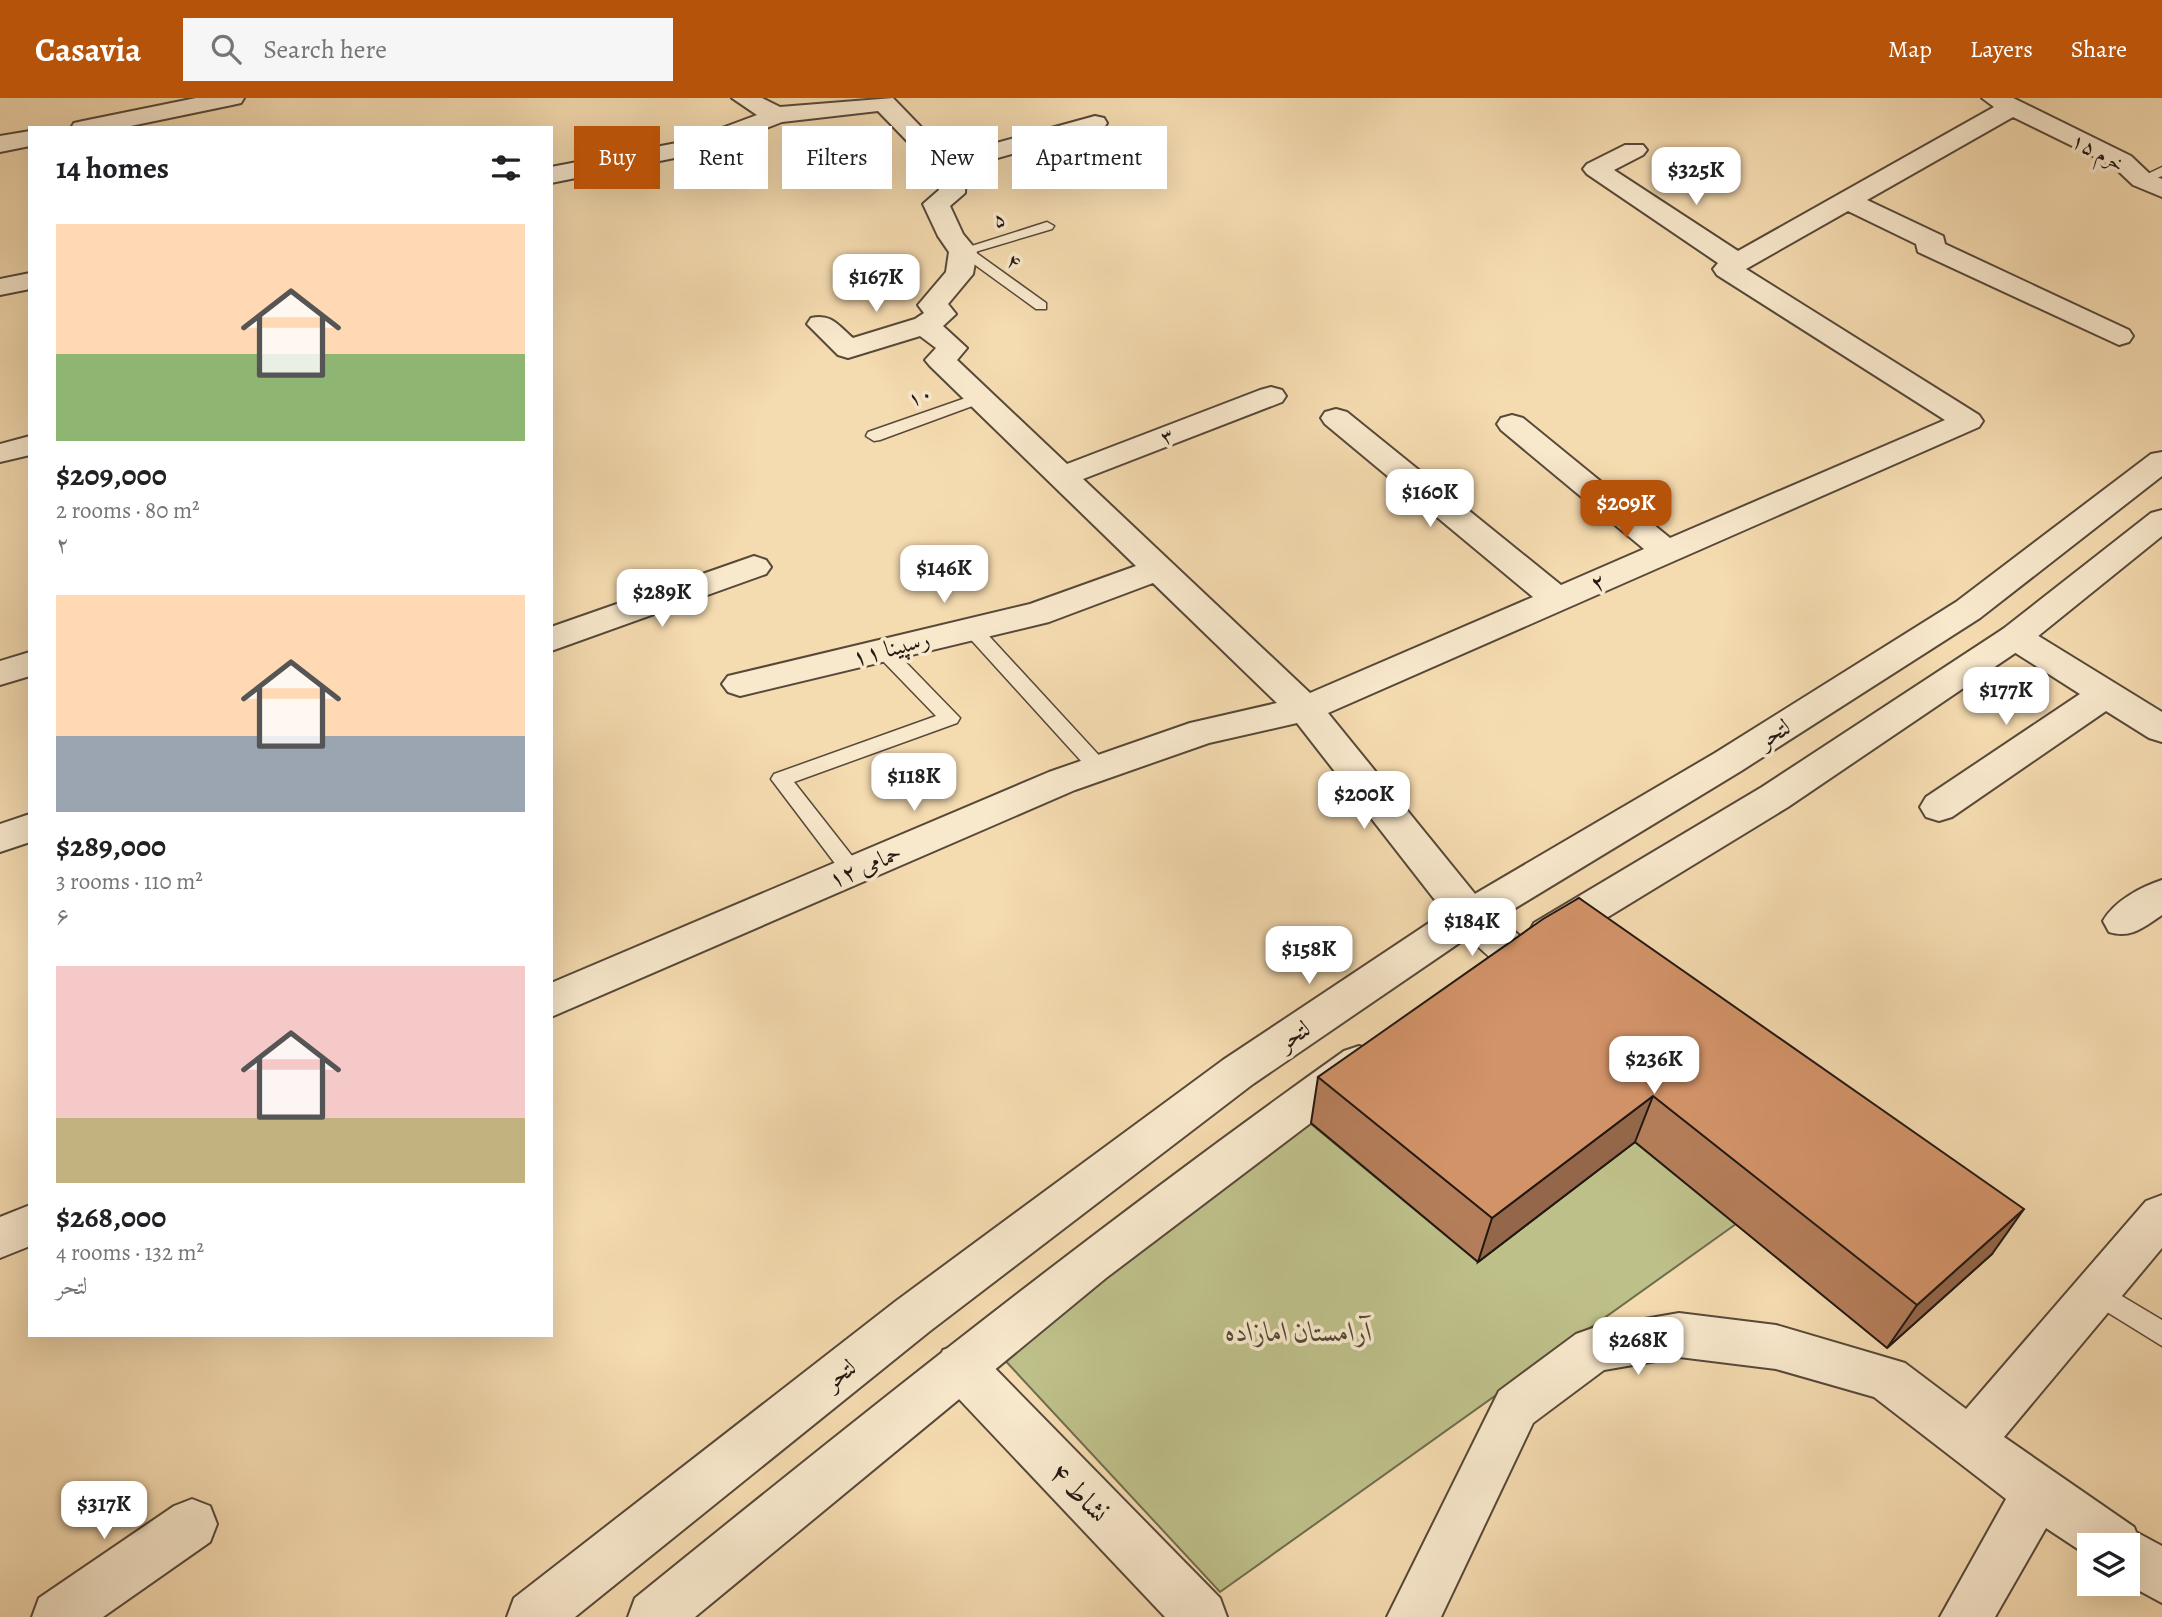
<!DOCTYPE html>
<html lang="en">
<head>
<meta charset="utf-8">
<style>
  :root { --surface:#fff; --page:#f6f6f6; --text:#202124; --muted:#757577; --accent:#b45309 }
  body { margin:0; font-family:Alegreya,Amiri,serif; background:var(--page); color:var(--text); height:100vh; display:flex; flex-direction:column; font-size:26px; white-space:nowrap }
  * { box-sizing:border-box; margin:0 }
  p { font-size:23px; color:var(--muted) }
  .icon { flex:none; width:38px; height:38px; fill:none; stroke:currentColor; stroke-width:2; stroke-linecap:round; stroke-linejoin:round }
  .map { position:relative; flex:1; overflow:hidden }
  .sheet { position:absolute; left:28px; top:28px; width:525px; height:1211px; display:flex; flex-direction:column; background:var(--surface); border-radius:0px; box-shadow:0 7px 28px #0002 }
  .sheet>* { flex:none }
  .top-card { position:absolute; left:574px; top:28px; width:665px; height:63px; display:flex; gap:14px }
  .fabs { position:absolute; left:2077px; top:1435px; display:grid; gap:14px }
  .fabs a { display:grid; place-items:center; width:63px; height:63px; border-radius:0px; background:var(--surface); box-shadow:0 7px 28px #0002; font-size:35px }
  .price { position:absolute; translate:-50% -60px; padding:0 16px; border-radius:14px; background:#fff; color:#222; font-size:23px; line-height:46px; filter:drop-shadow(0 2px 4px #0008) }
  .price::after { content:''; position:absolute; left:50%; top:42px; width:21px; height:16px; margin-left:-10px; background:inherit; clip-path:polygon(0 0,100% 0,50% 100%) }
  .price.selected { background:var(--accent); color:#fff }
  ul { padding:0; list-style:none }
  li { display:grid; align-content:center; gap:14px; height:371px; padding:0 28px }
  li span { display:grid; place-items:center; height:217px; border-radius:0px; color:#555 }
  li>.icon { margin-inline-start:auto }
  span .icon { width:126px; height:126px; fill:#fffc; stroke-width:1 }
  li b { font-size:30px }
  h2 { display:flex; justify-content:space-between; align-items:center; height:84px; padding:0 28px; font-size:30px }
  .chip { padding:0 24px; border-radius:0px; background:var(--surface); box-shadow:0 7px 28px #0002; font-size:24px; line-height:63px }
  .chip.selected { background:var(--accent); color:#fff }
  header { display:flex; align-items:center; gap:42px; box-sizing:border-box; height:98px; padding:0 35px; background:var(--accent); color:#fff }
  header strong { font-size:33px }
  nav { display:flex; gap:38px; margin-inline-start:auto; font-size:24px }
  .search { width:490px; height:63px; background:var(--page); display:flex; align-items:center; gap:18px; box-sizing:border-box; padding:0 24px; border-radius:0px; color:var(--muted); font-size:26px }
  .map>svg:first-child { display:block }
  .green { fill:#bec08a; stroke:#706c4e; stroke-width:2 }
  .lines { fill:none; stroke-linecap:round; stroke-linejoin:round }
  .service-casing { stroke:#574839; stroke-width:3 }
  .minor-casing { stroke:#574839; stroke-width:4 }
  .tertiary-casing { stroke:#574839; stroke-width:4 }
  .service { fill:#f8e8cc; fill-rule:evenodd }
  .minor { fill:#f8e8cc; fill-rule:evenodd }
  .tertiary { fill:#f8e8cc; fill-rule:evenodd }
  .wall { fill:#b57e5a; stroke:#221711; stroke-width:2 }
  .shaded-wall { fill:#94674a; stroke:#221711; stroke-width:2 }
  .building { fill:#d39369; stroke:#221711; stroke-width:2 }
  .labels { text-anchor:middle; stroke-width:7; stroke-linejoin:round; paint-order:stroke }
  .far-street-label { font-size:21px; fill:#221711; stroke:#f8e8cc }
  .street-label { font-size:24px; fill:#221711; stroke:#f8e8cc }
  .near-park-label { font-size:28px; font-style:italic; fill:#514a35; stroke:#f8e8cc }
  .near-street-label { font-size:28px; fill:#221711; stroke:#f8e8cc }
</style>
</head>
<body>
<header>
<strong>Casavia</strong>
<div class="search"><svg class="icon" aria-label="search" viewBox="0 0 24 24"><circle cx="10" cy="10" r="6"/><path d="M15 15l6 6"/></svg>Search here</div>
<nav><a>Map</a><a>Layers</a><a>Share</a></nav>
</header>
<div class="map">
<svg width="2162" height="1519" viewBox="0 0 2162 1519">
  <rect width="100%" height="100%" fill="#f5dbb0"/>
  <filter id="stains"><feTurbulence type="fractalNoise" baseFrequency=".00286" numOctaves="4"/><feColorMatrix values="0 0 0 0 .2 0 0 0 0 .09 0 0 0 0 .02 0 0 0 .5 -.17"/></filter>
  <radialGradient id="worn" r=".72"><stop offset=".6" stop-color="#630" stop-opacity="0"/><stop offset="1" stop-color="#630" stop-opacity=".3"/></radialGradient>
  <path class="green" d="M1299,1016L1478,1164L1635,1044L1736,1126L1220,1494L1001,1258Z"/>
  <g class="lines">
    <defs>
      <g id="service">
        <path d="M2162,69V78L2142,86L2135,82Z"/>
        <path d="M1047,124L1054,128L1052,131L975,154L1046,205V211H1036L956,153Z"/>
        <path d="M980,295L988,300L986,303L880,342L874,343L866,338L868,334Z"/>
        <path d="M971,524L978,526L1106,665L1109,670L1106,675H1092L964,534L962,530L964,526Z"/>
        <path d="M884,547L891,549L960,620L957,625L794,684L860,768L864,774L860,780H846L771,681L774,676L936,618L877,557L875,553L877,549Z"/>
        <path d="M2095,1182L2162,1222V1248L2086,1201L2082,1193L2086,1185Z"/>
      </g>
      <g id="minor">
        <path d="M196,0H244L241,5L232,7L121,30H71L74,25L83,23Z"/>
        <path d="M732,0H762L780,9L893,0L949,58L1095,18L1104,20L1107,25L1104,30L962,70L966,76L965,95L950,108L963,136L977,153L973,176L948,206L956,216L943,228L967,250L957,262L1067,366L1260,292L1271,289L1282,292L1286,298L1282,304L1083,381L1310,595L1533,499L1325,326L1321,320L1325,314L1336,311L1347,314L1561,487L1644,451L1501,332L1497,326L1501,320L1512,317L1523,320L1670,440L1945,322L1717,177L1713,171L1718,165L1587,76L1583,71L1587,66L1625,47H1643L1647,52L1643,57L1614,72L1738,153L1994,9L1982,0H2013L2131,58L2151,77L2162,81V99L2133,87L2113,68L2013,19L1867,102L1943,138L1945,146L2129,232L2133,238L2129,244L2119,247L1918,154L1916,146L1848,113L1746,171L1979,317L1983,323L1979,329L1328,615L1484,807L1490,818L1484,829L1470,833L1456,829L1297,625L1209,645L1075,692L551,919V885L1049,674L1190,625L1277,605L1153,485L1049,524L740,598L728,594L722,586L728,578L1030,506L1136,468L930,268L925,262L936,250L920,238L848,260L838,257L807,226L811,220C831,215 839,228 853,240L915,221L924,215L918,207L946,174L949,154L938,138L923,106L939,92L940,77L878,13L782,24L704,54L551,85V69L687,43L757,17Z"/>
        <path d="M30,33V48L0,54V38Z"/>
        <path d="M30,175V191L0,197V181Z"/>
        <path d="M30,338V357L0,364V346Z"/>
        <path d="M754,458L766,462L771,469L766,476L551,553V529Z"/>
        <path d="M2015,528L2027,531L2162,614V644L2149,640L2106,613L1952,719L1939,723L1926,719L1920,709L1926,699L2080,596L2003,547L1998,539L2003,531Z"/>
        <path d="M30,554V578L0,587V563Z"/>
        <path d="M30,716V744L0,754V726Z"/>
        <path d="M2162,782V817C2144,829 2131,841 2109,834L2103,823C2114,803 2141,789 2162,782Z"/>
        <path d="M2162,1097V1150L2004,1339L2134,1429L2136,1434L2162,1448V1505L2127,1486L2128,1447H2090V1459L2046,1430L1995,1519H1940L2006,1401L1874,1299L1776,1271L1679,1259L1604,1272L1533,1325L1441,1519H1387L1499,1293L1576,1236L1593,1230L1679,1215L1776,1227L1905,1265L1966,1311L2146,1103Z"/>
        <path d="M30,1107V1148L0,1160V1119Z"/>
        <path d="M960,1246L977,1252L1220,1500L1227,1519H1165L943,1284L936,1268L943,1252Z"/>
        <path d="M192,1401L210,1408L217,1426L210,1444L103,1519H32L39,1500L174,1408Z"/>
      </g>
      <g id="tertiary">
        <path d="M2162,354V378L1980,520L1741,673L1499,820L1528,845L1534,856L1528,867C1501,876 1487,856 1468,839L1253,986L930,1233L575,1519H507L514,1500L896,1203L1223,962L1456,807L1715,655L1956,504L2151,356Z"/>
        <path d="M2162,412V438L2027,547L1788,709L1562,847L1548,851L1534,847L1528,836L1534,825L1762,689L2003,531L2151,415Z"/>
        <path d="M1359,948L1374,953L1380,965L1374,977L1106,1180L695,1519H628L635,1500C867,1312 1100,1126 1344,953Z"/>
      </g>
    </defs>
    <use href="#service" class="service-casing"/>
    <use href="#minor" class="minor-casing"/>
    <use href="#tertiary" class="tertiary-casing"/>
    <use href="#service" class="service"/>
    <use href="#minor" class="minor"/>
    <use href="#tertiary" class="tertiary"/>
  </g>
  <path class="wall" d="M1579,800L1992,1156L1887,1250L1635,1044L1478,1164L1311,1025L1318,979Z"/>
  <g class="shaded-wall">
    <path d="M1653,998L1635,1044L1478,1164L1492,1120Z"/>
    <path d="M2024,1111L1992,1156L1887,1250L1917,1207Z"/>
  </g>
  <path class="building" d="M1579,800L2024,1111L1917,1207L1653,998L1492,1120L1318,979L1543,821Z"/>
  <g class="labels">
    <g class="far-street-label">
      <text transform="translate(2098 54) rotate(29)" y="7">خرم ۱۵</text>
      <text transform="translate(999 121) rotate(-17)" y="7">۵</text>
      <text transform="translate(1014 163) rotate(35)" y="7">۴</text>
      <text transform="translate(920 298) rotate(-20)" y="7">۱۰</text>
      <text transform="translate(1167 338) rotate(-21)" y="7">۳</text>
    </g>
    <g class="street-label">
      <text transform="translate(1598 484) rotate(-23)" y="8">۲</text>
      <text transform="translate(891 550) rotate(-15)" y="8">رسپینا ۱۱</text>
      <text transform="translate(1774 635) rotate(-32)" y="8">لتحر</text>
      <text transform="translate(865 768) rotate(-23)" y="8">حمامی ۱۲</text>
      <text transform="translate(1294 937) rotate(-34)" y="8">لتحر</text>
      <text transform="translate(840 1276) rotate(-38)" y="8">لتحر</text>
    </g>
    <g class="near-park-label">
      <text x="1299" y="1243">آرامستان امازاده</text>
    </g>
    <g class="near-street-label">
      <text transform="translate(1080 1394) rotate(46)" y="10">نشاط ۴</text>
    </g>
  </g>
  <rect width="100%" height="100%" filter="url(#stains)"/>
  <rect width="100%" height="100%" fill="url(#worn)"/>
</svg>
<div class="fabs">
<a><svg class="icon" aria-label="layers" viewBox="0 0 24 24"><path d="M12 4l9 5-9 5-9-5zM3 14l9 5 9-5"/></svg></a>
</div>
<b class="price" style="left:1696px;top:109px">$325K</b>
<b class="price" style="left:876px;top:216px">$167K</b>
<b class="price" style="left:1430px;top:431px">$160K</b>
<b class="price selected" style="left:1626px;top:442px">$209K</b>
<b class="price" style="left:944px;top:507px">$146K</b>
<b class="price" style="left:662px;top:531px">$289K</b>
<b class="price" style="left:2006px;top:629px">$177K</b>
<b class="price" style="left:914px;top:715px">$118K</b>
<b class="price" style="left:1364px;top:733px">$200K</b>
<b class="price" style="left:1472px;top:860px">$184K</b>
<b class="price" style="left:1309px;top:888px">$158K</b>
<b class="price" style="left:1654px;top:998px">$236K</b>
<b class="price" style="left:1638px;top:1279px">$268K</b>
<b class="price" style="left:104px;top:1443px">$317K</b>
<div class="top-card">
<a class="chip selected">Buy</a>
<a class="chip">Rent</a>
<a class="chip">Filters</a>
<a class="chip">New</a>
<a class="chip">Apartment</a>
</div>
<section class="sheet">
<h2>14 homes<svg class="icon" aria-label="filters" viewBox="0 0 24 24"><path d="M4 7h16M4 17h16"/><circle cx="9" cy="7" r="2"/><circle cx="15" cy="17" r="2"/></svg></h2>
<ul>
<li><span style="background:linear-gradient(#ffd9b3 60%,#8fb573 0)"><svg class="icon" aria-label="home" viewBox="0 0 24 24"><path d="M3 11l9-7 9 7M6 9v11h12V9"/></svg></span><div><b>$209,000</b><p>2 rooms · 80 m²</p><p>۲</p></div></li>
<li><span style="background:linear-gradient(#ffd9b3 65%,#9aa5b1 0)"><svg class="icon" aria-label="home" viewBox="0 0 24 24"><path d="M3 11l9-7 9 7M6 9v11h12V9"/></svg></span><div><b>$289,000</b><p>3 rooms · 110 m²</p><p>۶</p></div></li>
<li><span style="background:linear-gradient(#f6c9c9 70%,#c2b280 0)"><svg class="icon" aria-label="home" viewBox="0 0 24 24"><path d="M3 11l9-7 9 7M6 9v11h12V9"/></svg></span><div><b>$268,000</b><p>4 rooms · 132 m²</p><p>لتحر</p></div></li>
</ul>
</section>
</div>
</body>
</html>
